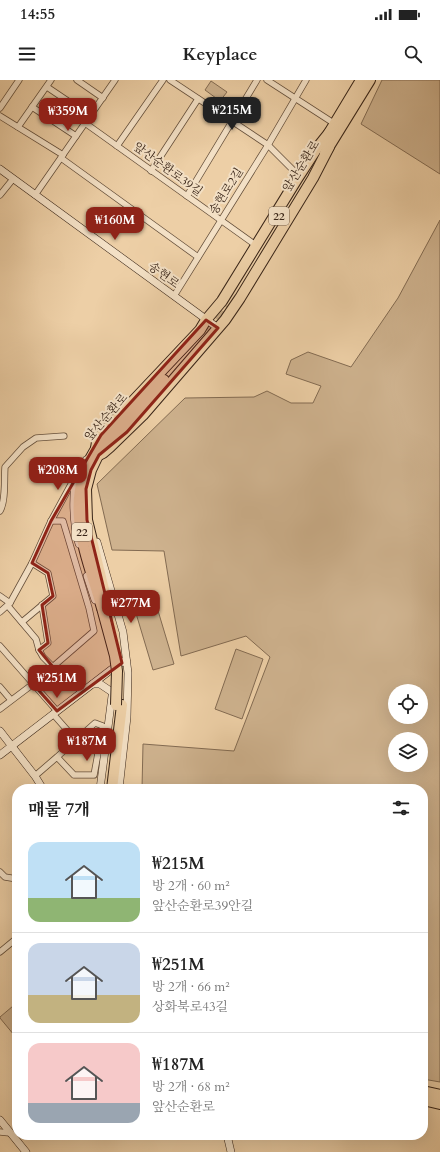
<!DOCTYPE html>
<html lang="ko">
<head>
<meta charset="utf-8">
<style>
  :root { --surface:#fff; --page:#f6f6f6; --text:#222; --muted:#767676; --line:#e0e0e0; --accent:#8f2418 }
  body { margin:0; font-family:Cardo,"Noto Serif KR",serif; background:var(--page); color:var(--text); height:100vh; display:flex; flex-direction:column; font-size:15px; white-space:nowrap }
  * { box-sizing:border-box; margin:0 }
  p { font-size:13px; color:var(--muted) }
  .icon { flex:none; width:22px; height:22px; fill:none; stroke:currentColor; stroke-width:2; stroke-linecap:round; stroke-linejoin:round }
  .map { position:relative; flex:1; overflow:hidden }
  .drawer { position:absolute; left:12px; top:704px; width:416px; height:356px; display:flex; flex-direction:column; background:var(--surface); border-radius:16px; box-shadow:0 4px 16px #0002 }
  .drawer>* { flex:none }
  .tools { position:absolute; left:388px; top:604px; display:grid; gap:8px }
  .tools a { display:grid; place-items:center; width:40px; height:40px; border-radius:50%; background:var(--surface); box-shadow:0 4px 16px #0002; font-size:20px }
  .price { position:absolute; translate:-50% -34px; padding:0 9px; border-radius:8px; background:var(--accent); color:#fff; font-size:13px; line-height:26px; filter:drop-shadow(0 1px 2px #0008) }
  .price::after { content:''; position:absolute; left:50%; top:24px; width:12px; height:9px; margin-left:-6px; background:inherit; clip-path:polygon(0 0,100% 0,50% 100%) }
  .price.on { background:#222; color:#fff }
  ul { padding:0; list-style:none }
  li { display:flex; align-items:center; gap:12px; height:100px; padding:0 16px }
  li+li { border-top:1px solid var(--line) }
  li span { display:grid; place-items:center; flex:none; width:112px; height:80px; border-radius:12px; color:#555 }
  li>.icon { margin-inline-start:auto }
  span .icon { width:48px; height:48px; fill:#fffc; stroke-width:1 }
  li b { font-size:17px }
  h2 { display:flex; justify-content:space-between; align-items:center; height:48px; padding:0 16px; font-size:17px }
  .status { display:flex; justify-content:space-between; align-items:center; height:28px; padding:0 20px; background:var(--surface); direction:ltr }
  .status svg { height:11px; fill:currentColor }
  header { display:flex; justify-content:space-between; align-items:center; height:52px; padding:0 16px; background:var(--surface); font-size:18px; font-weight:700 }
  .map>svg:first-child { display:block }
  .green { fill:#ceb28e; stroke:#836b52; fill-rule:evenodd }
  .lines { fill:none; stroke-linecap:round; stroke-linejoin:round }
  .highway-tunnel { stroke:#c9ad89; stroke-width:10; stroke-dasharray:10 5; stroke-linecap:butt }
  .street-casing { stroke:#654f3b; stroke-width:7 }
  .secondary-casing { stroke:#382417; stroke-width:8 }
  .highway-casing { stroke:#382417; stroke-width:12 }
  .street { stroke:#f3e0c5; stroke-width:5.5 }
  .secondary { stroke:#f3e0c5; stroke-width:7 }
  .highway { stroke:#edcfa6; stroke-width:10 }
  .highway-bridge-casing { stroke:#382417; stroke-width:12; stroke-linecap:butt }
  .highway-bridge { stroke:#edcfa6; stroke-width:10 }
  .marked { fill:#8f2418; fill-opacity:0.2; stroke:#8f2418; stroke-width:3; stroke-linejoin:round }
  .labels { text-anchor:middle; stroke-width:4; stroke-linejoin:round; paint-order:stroke }
  .shield { fill:#f3e0c5; stroke:#705c4b; stroke-width:1 }
  .shield-label { font-size:11px; font-weight:bold; fill:#382417 }
  .street-label { font-size:12px; fill:#382417; stroke:#f3e0c5 }
</style>
</head>
<body>
<div class="status"><b>14:55</b><svg viewBox="0 0 49 12"><path d="M0 12V9h3v3zM5 12V6h3v6zM10 12V3h3v9zM15 12V0h3v12zM26 1h20v11H26zM47 4h2v5h-2z"/></svg></div>
<header><svg class="icon" aria-label="menu" viewBox="0 0 24 24"><path d="M4 6h16M4 12h16M4 18h16"/></svg>Keyplace<svg class="icon" aria-label="search" viewBox="0 0 24 24"><circle cx="10" cy="10" r="6"/><path d="M15 15l6 6"/></svg></header>
<div class="map">
<svg width="440" height="1072" viewBox="0 0 440 1072">
  <rect width="100%" height="100%" fill="#edcfa6"/>
  <filter id="stains"><feTurbulence type="fractalNoise" baseFrequency=".005" numOctaves="4"/><feColorMatrix values="0 0 0 0 .2 0 0 0 0 .09 0 0 0 0 .02 0 0 0 .5 -.17"/></filter>
  <radialGradient id="worn" r=".72"><stop offset=".6" stop-color="#630" stop-opacity="0"/><stop offset="1" stop-color="#630" stop-opacity=".3"/></radialGradient>
  <g class="green">
    <path d="M382,0H440V94L361,44Z"/>
    <path d="M211,1L227,12L220,21L205,10Z"/>
    <path d="M440,140V1002L423,999V709H142L143,664L234,671L270,577L246,556L181,576L164,471L112,470L97,404L185,318L254,317L267,311L291,323H313L321,306L286,294L291,280L308,272L351,287L398,218ZM395,611H421V637H395ZM395,659H421V685H395Z"/>
    <path d="M156,524L174,584L153,590L135,530Z"/>
    <path d="M236,569L263,579L242,639L215,629Z"/>
    <path d="M13,926L17,931V960H14V955L0,938V937Z"/>
  </g>
  <g class="lines">
    <path class="highway-tunnel" d="M209,252L228,226"/>
    <defs>
      <g id="street">
        <path d="M77,0L103,18"/>
        <path d="M170,0L268,65L299,96"/>
        <path d="M267,0L335,44"/>
        <path d="M47,7L90,36"/>
        <path d="M32,27L76,56"/>
        <path d="M0,28L19,0"/>
        <path d="M0,36L63,75"/>
        <path d="M85,43L257,166"/>
        <path d="M18,47L51,0"/>
        <path d="M117,66L163,0"/>
        <path d="M61,78L198,177"/>
        <path d="M151,91L198,19"/>
        <path d="M0,115L13,99"/>
        <path d="M35,115L115,0"/>
        <path d="M187,116L257,0"/>
        <path d="M174,216L268,65L306,0"/>
        <path d="M0,431C6,421 4,399 5,387L23,367L36,358L64,356"/>
        <path d="M0,516L10,523"/>
        <path d="M8,526L36,559L39,570L43,577L53,587"/>
        <path d="M0,532L10,523L32,483L51,441L75,397"/>
        <path d="M22,542L53,516L48,493L32,483"/>
        <path d="M0,566L57,631"/>
        <path d="M39,570L48,563L42,525"/>
        <path d="M0,607L11,620"/>
        <path d="M0,629L33,604L94,551L89,528L63,441H51"/>
        <path d="M53,634L76,660"/>
        <path d="M35,696L57,677L74,695H94L103,646L95,643L57,677"/>
        <path d="M0,792L5,797L17,799"/>
        <path d="M0,872L17,858"/>
        <path d="M0,1052L10,1053"/>
      </g>
      <g id="secondary">
        <path d="M0,89L218,248"/>
        <path d="M97,462L123,552L128,593L127,637L119,709"/>
        <path d="M79,464C73,444 71,410 79,390C81,387 84,383 86,380"/>
        <path d="M87,496L95,520"/>
        <path d="M93,604H100L112,612"/>
        <path d="M0,651L35,696L43,709"/>
        <path d="M0,675L112,589L126,580"/>
        <path d="M100,709L112,616"/>
        <path d="M0,1040L26,1072"/>
        <path d="M227,1055L231,1072"/>
      </g>
      <g id="highway">
        <path d="M329,53L361,0"/>
        <path d="M325,73L370,0"/>
        <path d="M100,363C60,418 85,470 102,528"/>
        <path d="M96,368L97,362L101,355L200,250L206,240L222,221L297,99L317,68L333,48"/>
        <path d="M99,375L103,373L110,367L143,335L225,240L240,218L313,98L329,67"/>
        <path d="M108,526L87,440L86,409L91,390L101,369L111,355L164,300"/>
        <path d="M112,709L122,625"/>
        <path d="M423,1011L440,1015"/>
        <path d="M423,1020L440,1024"/>
      </g>
    </defs>
    <use href="#street" class="street-casing"/>
    <use href="#secondary" class="secondary-casing"/>
    <use href="#highway" class="highway-casing"/>
    <use href="#street" class="street"/>
    <use href="#secondary" class="secondary"/>
    <use href="#highway" class="highway"/>
    <defs>
      <path id="highway-bridge" d="M102,528L115,576L117,591L116,625"/>
    </defs>
    <use href="#highway-bridge" class="highway-bridge-casing"/>
    <use href="#highway-bridge" class="highway-bridge"/>
  </g>
  <path class="marked" d="M206,240L218,248L127,352L99,375L91,390L86,409L87,440L122,583L57,631L33,604L53,587L39,570L48,563L42,525L53,516L48,493L32,483L51,441L101,355Z"/>
  <g class="labels">
    <g class="shield">
      <rect x="269" y="127" width="20" height="18" rx="3"/>
      <rect x="72" y="443" width="20" height="18" rx="3"/>
    </g>
    <g class="shield-label">
      <text x="279" y="140">22</text>
      <text x="82" y="456">22</text>
    </g>
    <g class="street-label">
      <text transform="translate(301 86) rotate(-58)" y="4">앞산순환로</text>
      <text transform="translate(168 89) rotate(36)" y="4">앞산순환로39길</text>
      <text transform="translate(226 111) rotate(-58)" y="4">송현로2길</text>
      <text transform="translate(164 195) rotate(36)" y="4">송현로</text>
      <text transform="translate(106 337) rotate(-49)" y="4">앞산순환로</text>
    </g>
  </g>
  <rect width="100%" height="100%" filter="url(#stains)"/>
  <rect width="100%" height="100%" fill="url(#worn)"/>
</svg>
<div class="tools">
<a><svg class="icon" aria-label="locate" viewBox="0 0 24 24"><circle cx="12" cy="12" r="6"/><path d="M12 2v4M12 18v4M2 12h4M18 12h4"/></svg></a>
<a><svg class="icon" aria-label="layers" viewBox="0 0 24 24"><path d="M12 4l9 5-9 5-9-5zM3 14l9 5 9-5"/></svg></a>
</div>
<b class="price on" style="left:232px;top:51px">₩215M</b>
<b class="price" style="left:68px;top:52px">₩359M</b>
<b class="price" style="left:115px;top:161px">₩160M</b>
<b class="price" style="left:58px;top:411px">₩208M</b>
<b class="price" style="left:131px;top:544px">₩277M</b>
<b class="price" style="left:57px;top:619px">₩251M</b>
<b class="price" style="left:87px;top:682px">₩187M</b>
<section class="drawer">
<h2>매물 7개<svg class="icon" aria-label="filters" viewBox="0 0 24 24"><path d="M4 7h16M4 17h16"/><circle cx="9" cy="7" r="2"/><circle cx="15" cy="17" r="2"/></svg></h2>
<ul>
<li><span style="background:linear-gradient(#bfe0f5 70%,#8fb573 0)"><svg class="icon" aria-label="home" viewBox="0 0 24 24"><path d="M3 11l9-7 9 7M6 9v11h12V9"/></svg></span><div><b>₩215M</b><p>방 2개 · 60 m²</p><p>앞산순환로39안길</p></div></li>
<li><span style="background:linear-gradient(#c9d6e8 65%,#c2b280 0)"><svg class="icon" aria-label="home" viewBox="0 0 24 24"><path d="M3 11l9-7 9 7M6 9v11h12V9"/></svg></span><div><b>₩251M</b><p>방 2개 · 66 m²</p><p>상화북로43길</p></div></li>
<li><span style="background:linear-gradient(#f6c9c9 75%,#9aa5b1 0)"><svg class="icon" aria-label="home" viewBox="0 0 24 24"><path d="M3 11l9-7 9 7M6 9v11h12V9"/></svg></span><div><b>₩187M</b><p>방 2개 · 68 m²</p><p>앞산순환로</p></div></li>
</ul>
</section>
</div>
</body>
</html>
